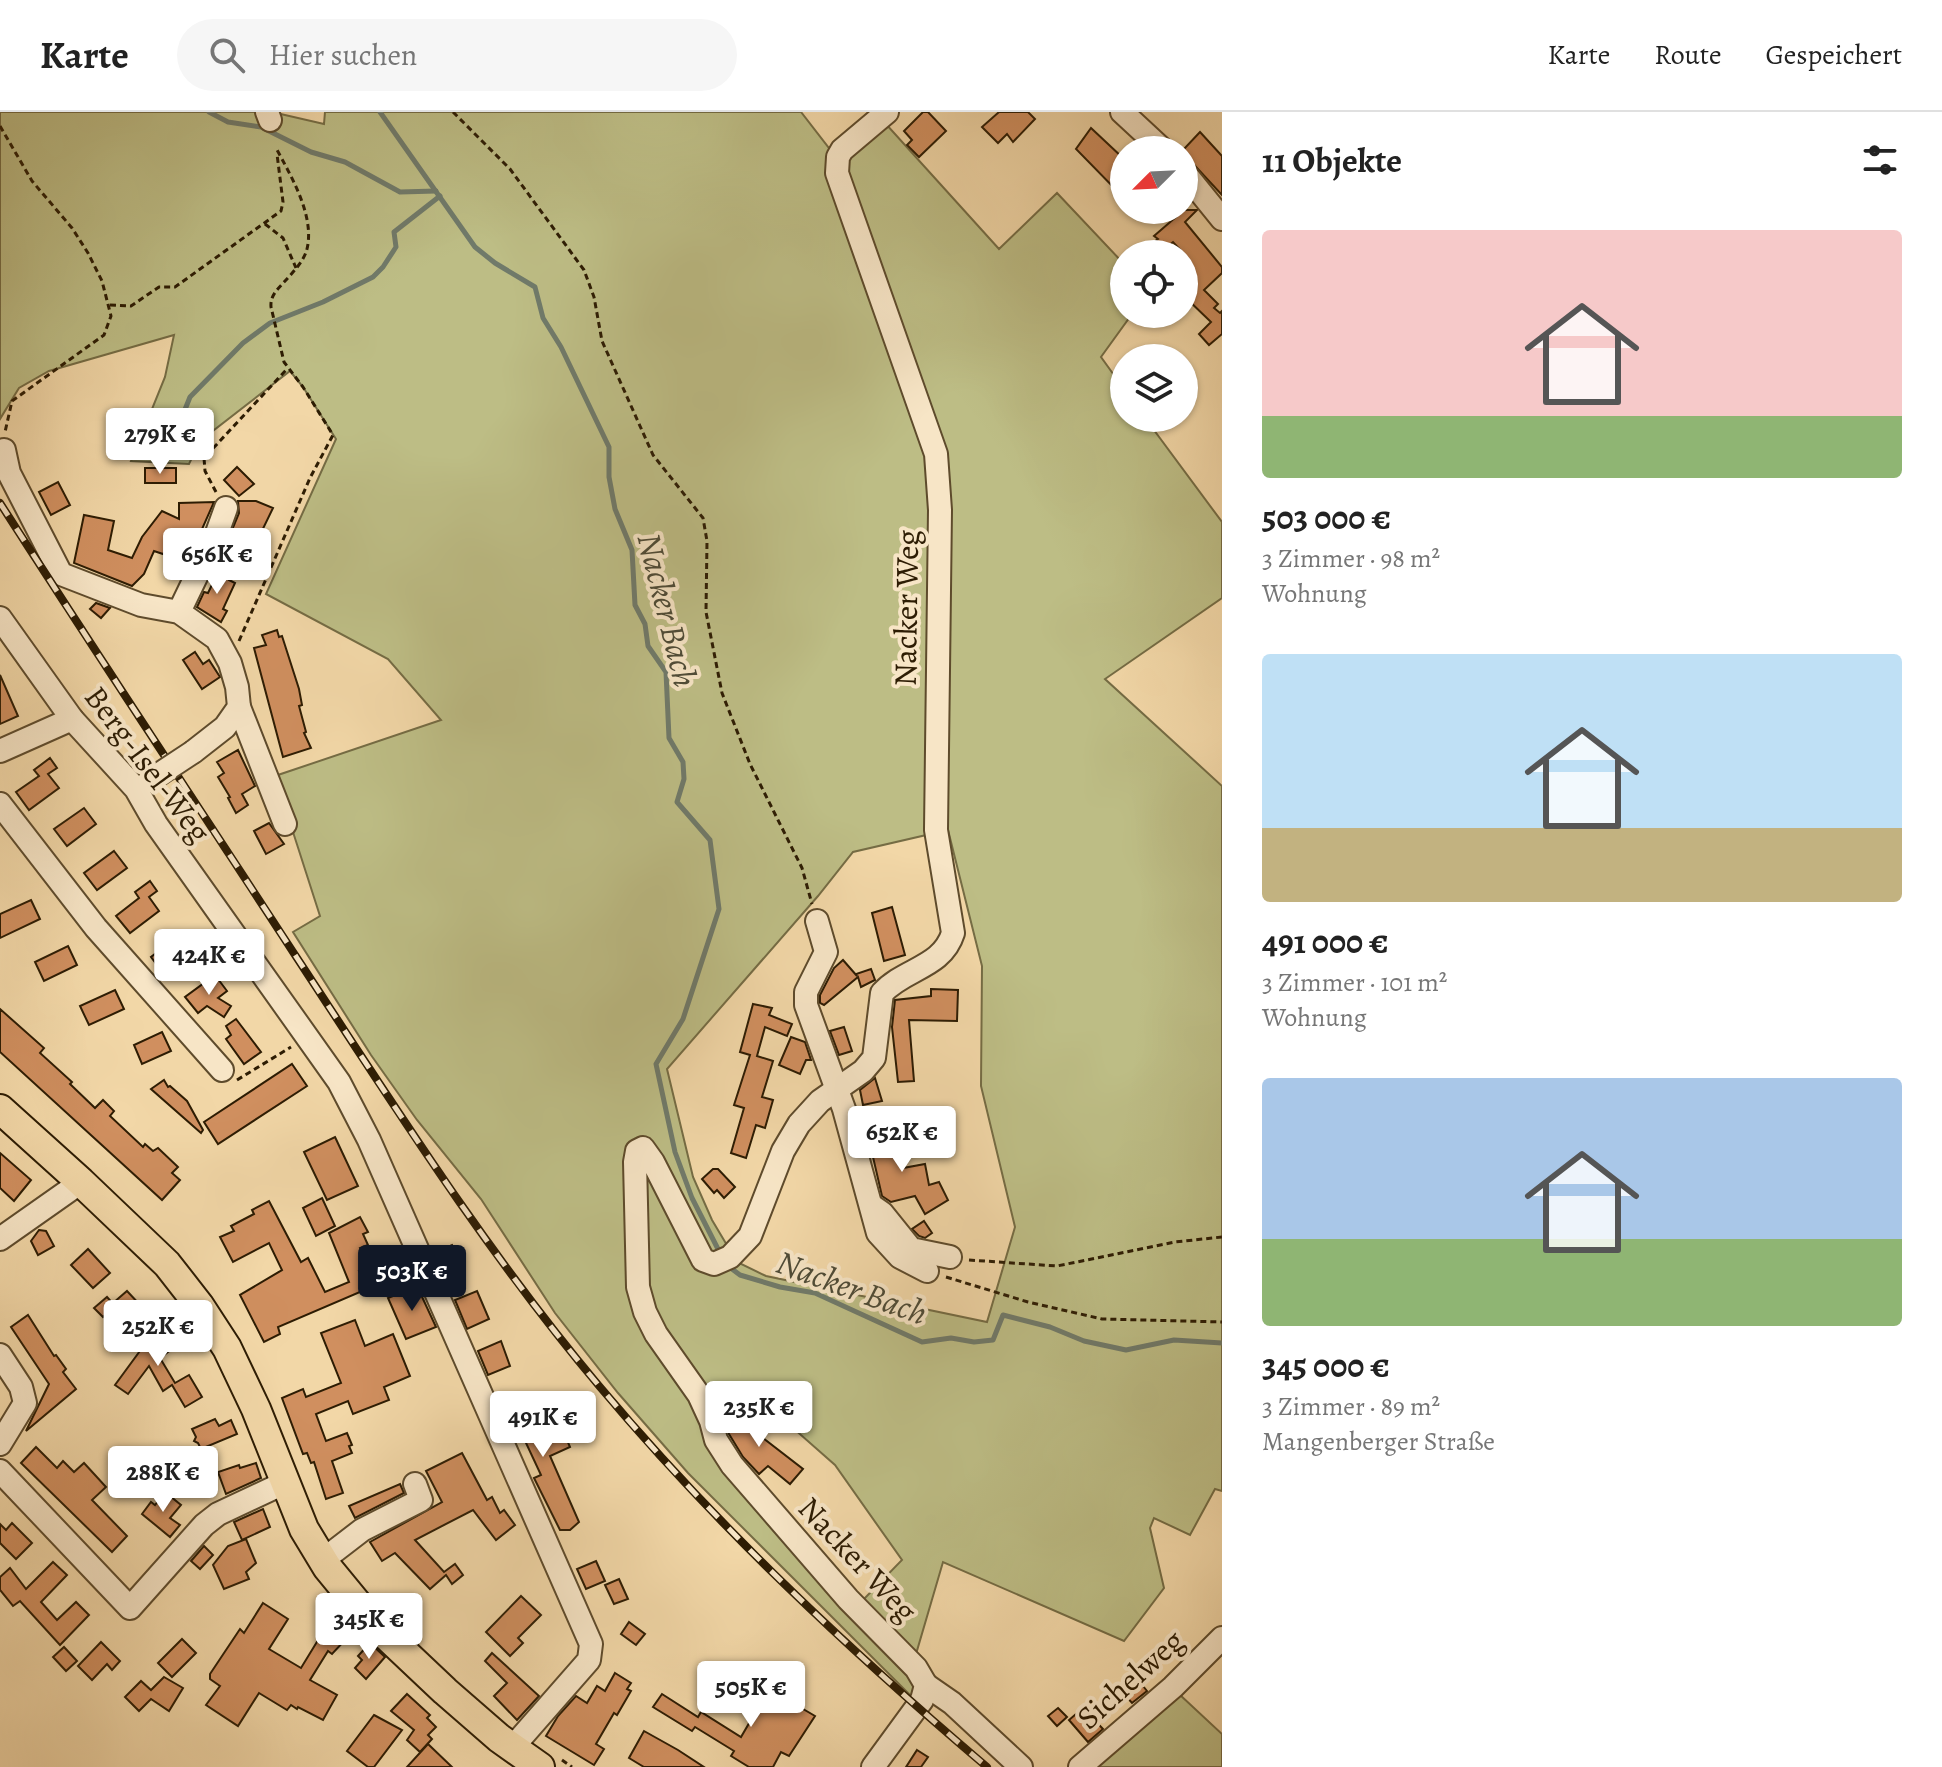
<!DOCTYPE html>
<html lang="de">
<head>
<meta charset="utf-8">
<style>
  :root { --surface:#fff; --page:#f6f6f6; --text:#222; --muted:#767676; --line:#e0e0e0; --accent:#111827 }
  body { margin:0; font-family:Alegreya,serif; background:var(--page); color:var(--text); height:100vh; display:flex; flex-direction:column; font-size:30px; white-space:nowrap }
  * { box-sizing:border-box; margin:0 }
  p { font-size:26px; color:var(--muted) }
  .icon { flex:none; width:44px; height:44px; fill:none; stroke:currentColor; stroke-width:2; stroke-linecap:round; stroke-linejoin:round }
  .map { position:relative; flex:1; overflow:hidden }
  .panel { display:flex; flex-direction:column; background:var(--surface); width:720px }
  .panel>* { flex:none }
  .needle { width:52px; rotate:246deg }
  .tools { position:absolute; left:1110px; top:24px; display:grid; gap:16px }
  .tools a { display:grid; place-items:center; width:88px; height:88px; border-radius:50%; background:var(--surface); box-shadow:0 2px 6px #0004; font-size:40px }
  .price { position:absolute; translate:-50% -68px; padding:0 18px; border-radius:8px; background:#fff; color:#222; font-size:26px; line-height:52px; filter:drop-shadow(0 2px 4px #0008) }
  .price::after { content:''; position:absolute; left:50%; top:48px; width:24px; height:18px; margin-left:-12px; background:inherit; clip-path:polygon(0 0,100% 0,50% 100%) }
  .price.selected { background:var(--accent); color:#fff }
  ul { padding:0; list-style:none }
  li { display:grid; align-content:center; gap:16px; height:424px; padding:0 40px }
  li span { display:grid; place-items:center; height:248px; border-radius:8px; color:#555 }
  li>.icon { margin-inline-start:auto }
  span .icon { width:144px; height:144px; fill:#fffc; stroke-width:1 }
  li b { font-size:34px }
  h2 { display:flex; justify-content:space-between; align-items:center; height:96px; padding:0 40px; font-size:34px }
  header { display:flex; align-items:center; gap:48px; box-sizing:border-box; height:112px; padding:0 40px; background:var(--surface); border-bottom:2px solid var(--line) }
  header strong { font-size:38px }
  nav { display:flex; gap:44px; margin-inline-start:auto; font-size:28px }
  .search { width:560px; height:72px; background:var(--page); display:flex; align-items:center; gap:20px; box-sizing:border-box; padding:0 28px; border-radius:44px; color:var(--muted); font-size:30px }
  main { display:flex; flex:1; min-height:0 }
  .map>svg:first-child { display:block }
  .green { fill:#bdbd85; stroke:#756c44; stroke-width:2; fill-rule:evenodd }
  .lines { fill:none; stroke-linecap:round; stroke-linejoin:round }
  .stream { stroke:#707a6a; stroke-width:5 }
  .building { fill:#d08f5f; stroke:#2d1c03; stroke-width:2 }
  .minor-casing { stroke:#5e4b2c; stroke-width:26 }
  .major-casing { stroke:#2d1c03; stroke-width:32 }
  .path { stroke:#2d1c03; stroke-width:3; stroke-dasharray:6 4; stroke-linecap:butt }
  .minor { stroke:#f7e5c6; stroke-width:22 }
  .major { stroke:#f2d7a7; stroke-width:28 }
  .rail-casing { stroke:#2d1c03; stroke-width:8 }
  .rail { stroke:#f7e5c6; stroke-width:5; stroke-dasharray:15; stroke-linecap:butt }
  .minor-bridge-casing { stroke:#5e4b2c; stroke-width:26; stroke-linecap:butt }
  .minor-bridge { stroke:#f7e5c6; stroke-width:22 }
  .labels { text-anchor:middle; stroke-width:8; stroke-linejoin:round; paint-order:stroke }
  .street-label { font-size:32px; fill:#2d1c03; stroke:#f7e5c6 }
  .water-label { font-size:34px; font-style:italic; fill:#4e4b37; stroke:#f7e5c6 }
</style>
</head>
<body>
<header>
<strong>Karte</strong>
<div class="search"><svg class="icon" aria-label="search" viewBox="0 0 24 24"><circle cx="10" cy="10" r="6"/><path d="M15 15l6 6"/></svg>Hier suchen</div>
<nav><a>Karte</a><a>Route</a><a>Gespeichert</a></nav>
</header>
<main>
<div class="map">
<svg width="1222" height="1655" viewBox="0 0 1222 1655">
  <rect width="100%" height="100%" fill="#f2d7a7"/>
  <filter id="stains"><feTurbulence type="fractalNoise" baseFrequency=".0025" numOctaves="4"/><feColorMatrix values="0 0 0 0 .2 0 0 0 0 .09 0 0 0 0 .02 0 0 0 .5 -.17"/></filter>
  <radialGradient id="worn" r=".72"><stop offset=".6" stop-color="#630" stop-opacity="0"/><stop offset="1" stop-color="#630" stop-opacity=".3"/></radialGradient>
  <g class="green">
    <path d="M0,0H272L324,12L325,0H801L829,36L876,1L999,137L1057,81L1124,152V202H1132L1101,245L1124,277V306H1145L1222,410V486L1105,567L1222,674V1379L1215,1377L1190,1423L1154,1406L1150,1416L1164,1476L1124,1529L943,1450L916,1542L863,1488L902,1448L835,1353L784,1308L709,1280L718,1321L916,1567L913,1586L688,1361L618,1281L555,1201L481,1087L417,1008L371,943L293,820L320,804L275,664L441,608L388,547L266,482L336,327L303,275L290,259L200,329L189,352L131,349L165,265L174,223L49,259L19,276L0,307ZM948,718L982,854L981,974L1015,1115L987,1210L766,1164L737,1150L712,1108L693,1065L667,957L818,784L853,740Z"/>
    <path d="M1179,1582L1222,1622V1655H1091Z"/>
  </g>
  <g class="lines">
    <g class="stream">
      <path d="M209,0L228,10L261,15L311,40L345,50L400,80L436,79"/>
      <path d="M380,0L475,135L495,151L535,175L543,206L561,235L609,335V365L615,397L632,438L635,493L645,512L648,534L666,560L669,626L683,650L684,667L677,690L710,728L719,797L683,907L656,952L675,1040L692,1086L721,1143"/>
      <path d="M174,325L190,285L243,231L270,211L323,190L373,165L383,155L396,135L394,120L440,84"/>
      <path d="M732,1157L740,1163L780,1175L815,1181L922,1230L951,1226L974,1230L993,1228L1003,1203L1050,1215L1084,1229L1126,1238L1174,1228L1222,1231"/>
    </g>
  </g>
  <g class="building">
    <path d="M923,0H928L946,19L919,45L907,33L912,28L904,19Z"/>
    <path d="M999,0H1028L1035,7L1013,30L1007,22L998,31L982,15Z"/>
    <path d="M1091,16L1124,47V86L1076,37Z"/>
    <path d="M1200,20L1222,44V83L1184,42L1183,38Z"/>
    <path d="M1169,98H1197L1185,110L1222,155V161L1204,178L1218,192L1214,196L1220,201L1222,199V222L1209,233L1199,222L1211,210L1184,184V142L1173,130L1162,139L1154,130L1158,127L1154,124L1176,105Z"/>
    <path d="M237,355L254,372L239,384L224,368Z"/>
    <rect x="145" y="356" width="31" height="15"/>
    <path d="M58,370L70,393L51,403L39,380Z"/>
    <path d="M238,389H256L273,396L258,427L240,420L226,450L220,447L239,401Z"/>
    <path d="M214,390L187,451L165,440L163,442L154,439L144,462L132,474L74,451L84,403L114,409L108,438L132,446L142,425L162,399L179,407V391Z"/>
    <path d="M220,456L232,462L229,468L235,471L223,497L227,499L221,510L197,495L204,480L208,481Z"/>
    <path d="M96,491L110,496L101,506L90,497Z"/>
    <path d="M277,518L279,525L282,524L299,577L302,593L299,594L306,620L304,621L311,636L283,645L254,536L266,533L262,523Z"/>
    <path d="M195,540L203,552L209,548L220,565L202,577L183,548Z"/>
    <path d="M0,563L18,604L0,612Z"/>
    <path d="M238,638L255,674L242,682L248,693L236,701L228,686L230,685L218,665L224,661L217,650Z"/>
    <path d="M50,646L57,656L48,662L59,676L29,698L16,680L39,664L34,658Z"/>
    <path d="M84,696L96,712L67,734L54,717Z"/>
    <path d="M269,711L284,732L266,742L254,719Z"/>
    <path d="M114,739L127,756L97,778L84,761Z"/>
    <path d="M150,769L157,779L149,785L159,799L130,821L116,804L139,786L135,780Z"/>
    <path d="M31,788L40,807L0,826V802Z"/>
    <path d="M892,795L905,843L884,849L872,801Z"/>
    <path d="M180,823L192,840L163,861L151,845Z"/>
    <path d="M68,834L77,853L44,869L35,850Z"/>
    <path d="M843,848L857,864L856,862L871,857L875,868L861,875L858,865L824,893L820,891V883L834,856Z"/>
    <path d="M215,863L227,879L218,886L231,894L224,905L207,894L198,901L185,885Z"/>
    <path d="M931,877L958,878L957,909L909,908L914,969L898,970L892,915L895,888L931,884Z"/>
    <path d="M115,878L124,897L89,913L80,894Z"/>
    <path d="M753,892L772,896L769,903L792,912L787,924L765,915L757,944L773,949L762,985L773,988L765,1016L756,1013L746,1046L731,1041L744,996L734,993L750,943L740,940Z"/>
    <path d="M0,897L44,936L40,941L72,970L70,972L95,996L103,988L114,999L110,1004L143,1035L145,1032L153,1039L158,1036L178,1055L172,1061L180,1068L162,1088L0,940Z"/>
    <path d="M236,907L261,940L244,952L226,927L231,923L226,914Z"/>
    <path d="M844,915L852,939L839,943L830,919Z"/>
    <path d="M162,920L171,939L142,952L134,933Z"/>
    <path d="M791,925L805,930L811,948H806L800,962L779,953Z"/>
    <path d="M292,952L307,974L218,1032L204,1010Z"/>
    <path d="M875,966L882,989L863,993L860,978Z"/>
    <path d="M164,968L168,975L170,974L187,989L203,1018L201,1021L151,977Z"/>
    <path d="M888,1013L894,1034H898L903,1056L925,1052L929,1073L939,1070L948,1088L925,1102L915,1084L891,1090L882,1084L870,1032L874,1031L871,1016Z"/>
    <path d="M335,1025L358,1074L327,1088L304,1040Z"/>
    <path d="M0,1041L31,1068L14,1089L0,1076Z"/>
    <path d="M713,1057H718L735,1075L724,1086L717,1078L714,1081L702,1067Z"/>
    <path d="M322,1086L335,1114L316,1124L303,1096Z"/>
    <path d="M269,1089L301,1150L308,1146L325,1180L349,1170L329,1121L360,1105L368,1120L363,1122L368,1133L360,1136L368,1155L359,1159L367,1177L278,1215L280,1222L264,1230L240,1183L282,1158L269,1131L233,1150L220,1125L234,1119L231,1114L254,1102L252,1098Z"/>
    <path d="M924,1109L932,1121L925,1126L919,1124L912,1117Z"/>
    <path d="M39,1118L46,1119L54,1134L38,1143L31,1129Z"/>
    <path d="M452,1133L463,1158L445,1166L434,1141Z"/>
    <path d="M88,1137L110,1161L93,1176L71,1153Z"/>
    <path d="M417,1174L436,1215L406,1227L388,1186Z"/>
    <path d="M127,1179L141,1194L127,1207L113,1191Z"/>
    <path d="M477,1179L489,1207L467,1217L455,1188Z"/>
    <path d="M107,1185L115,1194L103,1205L94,1196Z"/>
    <path d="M28,1203L54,1244L56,1243L66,1257L63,1260L76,1277L26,1319L49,1272L11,1215Z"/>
    <path d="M355,1208L365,1234L393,1222L410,1264L384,1275L389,1288L353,1302L348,1289L316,1302L326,1329L347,1321L352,1333L349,1334L352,1341L332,1349L343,1381L326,1387L314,1350L311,1351L307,1341L303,1342L282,1286L303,1277L306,1285L341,1271L321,1221Z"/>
    <path d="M162,1214L176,1234L160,1246L175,1271L189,1263L202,1285L185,1295L172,1273L163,1279L149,1254L128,1282L115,1273L145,1232L142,1228Z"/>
    <path d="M501,1229L510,1254L488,1263L478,1239Z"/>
    <path d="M524,1281L547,1327L564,1321L570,1335L550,1344L579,1410L570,1418H560L534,1366L541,1363L520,1318L513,1321L500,1292Z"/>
    <path d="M729,1297L741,1309L744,1307L759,1323L803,1357L790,1372L768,1354L759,1362L743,1345L729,1322L723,1302Z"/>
    <path d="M215,1307L219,1314L231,1308L237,1322L201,1337L198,1331L194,1329L196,1325L192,1317Z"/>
    <path d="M36,1335L57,1356L63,1349L74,1360L84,1351L106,1375L92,1388L127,1424L112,1440L21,1351Z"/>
    <path d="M462,1341L487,1388L492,1385L500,1401L504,1398L515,1413L496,1428L473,1398L415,1428L444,1460L455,1452L463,1463L452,1472L446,1463L430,1477L395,1441L382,1449L370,1430L442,1390L426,1359Z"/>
    <path d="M256,1351L261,1366L226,1382L218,1360L239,1353L240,1356Z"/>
    <path d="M400,1372L404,1381L355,1406L349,1394Z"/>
    <path d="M165,1380L181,1393L170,1406L180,1413L170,1425L142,1402L151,1390L155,1393Z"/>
    <path d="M263,1397L270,1415L242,1428L234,1410Z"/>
    <path d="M12,1411L32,1431L16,1447L0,1431V1412L6,1418Z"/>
    <path d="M246,1427L256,1451L246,1460L249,1467L224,1477L213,1453L228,1434Z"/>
    <path d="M204,1434L213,1443L200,1457L191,1449Z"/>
    <path d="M596,1449L605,1469L586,1477L577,1457Z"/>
    <path d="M53,1450L67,1463L41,1490L57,1508L76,1490L89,1503L60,1533L20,1489L13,1494L0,1478V1465L10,1456L26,1477Z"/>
    <path d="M619,1467L628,1487L614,1492L605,1473Z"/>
    <path d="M521,1484L541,1503L518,1526L523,1531L510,1544L486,1520Z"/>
    <path d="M263,1491L288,1507L269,1537L301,1556L323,1520L332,1514L346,1527L332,1542L328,1539L310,1568L337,1583L323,1608L298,1595L297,1597L291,1593L287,1598L259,1581L238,1614L206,1593L220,1574L210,1567V1562L240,1517L244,1521Z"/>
    <path d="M629,1510L645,1522L636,1533L621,1522Z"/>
    <path d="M182,1527L196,1541L172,1565L158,1551Z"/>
    <path d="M101,1530L120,1549L112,1558L107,1552L92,1568L78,1554Z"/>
    <path d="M370,1531L385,1545L366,1567L355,1556L362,1548L358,1544Z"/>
    <path d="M64,1535L77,1549L66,1559L53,1545Z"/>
    <path d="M492,1541L539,1584L517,1608L494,1584L507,1571L485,1549Z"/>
    <path d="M615,1561L631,1571L627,1577L631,1579L617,1603L614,1601L596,1632L604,1637L594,1653L546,1624L558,1604L576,1584L587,1591L597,1574L605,1579Z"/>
    <path d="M164,1565L183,1576L169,1599L151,1587L139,1599L125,1585L141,1569L151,1578Z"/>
    <path d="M1139,1569L1147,1579L1132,1591L1124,1582Z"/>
    <path d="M769,1577L815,1604L789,1644L781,1640L773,1655H749L731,1644L734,1639L695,1615L692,1619L653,1595L662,1582L698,1605L701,1600L741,1625Z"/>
    <path d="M407,1582L430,1603L427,1606L436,1615L428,1623L432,1627L420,1640L407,1628L414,1618L391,1599Z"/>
    <path d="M1058,1596L1067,1605L1057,1614L1048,1604Z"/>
    <path d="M1083,1596L1103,1617L1088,1630L1069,1608Z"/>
    <path d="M374,1603L402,1618L374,1655H368L347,1639Z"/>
    <path d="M644,1619L678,1638L704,1655H644L629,1646Z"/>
    <path d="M428,1632L452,1655H407Z"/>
    <path d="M917,1638L928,1645L921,1655H906Z"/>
  </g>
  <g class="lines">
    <defs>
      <g id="minor">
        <path d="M267,0L270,8"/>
        <path d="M1122,0L1163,38"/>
        <path d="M1184,60L1222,107"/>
        <path d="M4,338L9,361L61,462L141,493L179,500L217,527L230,551L237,575L239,595L225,615L193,640"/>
        <path d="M179,500L217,421L226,396"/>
        <path d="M0,506L72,607L136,677L156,712L339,970L369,1028L591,1532L589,1548L512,1636"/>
        <path d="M239,595L285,712"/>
        <path d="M0,639L72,607"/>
        <path d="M0,692L96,816L222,958"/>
        <path d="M817,809L826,840L806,880V893L844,997L878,1121L900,1145L927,1159"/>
        <path d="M872,1094L882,1101L911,1137L950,1145"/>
        <path d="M0,1127L81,1070"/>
        <path d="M0,1243L21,1275L25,1291L0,1332"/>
        <path d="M0,1359L130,1496L204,1413L218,1402L284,1371"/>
        <path d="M323,1448L362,1418L421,1388L415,1372"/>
        <path d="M926,1573L952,1591L1021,1655"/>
        <path d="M873,1655L922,1588L926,1573L916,1556L848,1487L732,1353L716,1328L711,1309L699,1283L656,1222L645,1200L638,1175L635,1050L637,1039L643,1036L653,1050L703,1148L714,1152L730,1145L750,1124L783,1039L799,1012L820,989L863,959L874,946L882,881C905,856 942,856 953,821L936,718L940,398L936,342L837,61L838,45L842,38L887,0"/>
        <path d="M1080,1655L1173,1575L1222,1526"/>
      </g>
      <path id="major" d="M0,997L81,1070L167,1152L199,1193L227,1236L256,1297L304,1417L327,1455L373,1511L445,1579L499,1626L540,1655"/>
    </defs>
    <use href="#minor" class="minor-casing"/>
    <use href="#major" class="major-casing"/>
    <g class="path">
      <path d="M453,0L510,57L584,158L594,185L602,229L653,343L703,406L707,429L706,500L722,581L750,652L802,756L812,792"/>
      <path d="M0,14L32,69L72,116L88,141L102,169L111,204L104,223L12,289L5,320"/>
      <path d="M265,112L283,126L296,156"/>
      <path d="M110,193L131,194L159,175H175L281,99L283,90L277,42"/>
      <path d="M216,380L205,359L204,346L287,257"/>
      <path d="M239,529L310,366L333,323L303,275L284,250L271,195C270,183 278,177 286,168C293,160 304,149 307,137C315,104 291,64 276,36"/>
      <path d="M237,968L291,935"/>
      <path d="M969,1148L1057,1154L1175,1130L1222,1125"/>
      <path d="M946,1165L1028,1190L1102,1207L1222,1210"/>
      <path d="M562,1648L572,1655"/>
    </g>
    <use href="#minor" class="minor"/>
    <use href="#major" class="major"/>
    <defs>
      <path id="rail" d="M0,391C98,544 198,694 297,846C393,992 487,1141 600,1275C717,1414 848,1537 987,1655"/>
    </defs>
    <use href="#rail" class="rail-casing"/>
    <use href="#rail" class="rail"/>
    <defs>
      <path id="minor-bridge" d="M149,669L193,640"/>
    </defs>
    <use href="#minor-bridge" class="minor-bridge-casing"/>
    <use href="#minor-bridge" class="minor-bridge"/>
  </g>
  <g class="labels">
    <g class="street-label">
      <text transform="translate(906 496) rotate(-89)" y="11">Nacker Weg</text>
      <text transform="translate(148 652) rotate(53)" y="11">Berg-Isel-Weg</text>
      <text transform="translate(858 1447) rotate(47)" y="11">Nacker Weg</text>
      <text transform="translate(1130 1567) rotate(-42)" y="11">Sichelweg</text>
    </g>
    <g class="water-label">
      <text transform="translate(668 498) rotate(76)" y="12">Nacker Bach</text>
      <text transform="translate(852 1175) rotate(20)" y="12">Nacker Bach</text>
    </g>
  </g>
  <rect width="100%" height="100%" filter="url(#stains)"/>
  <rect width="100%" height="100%" fill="url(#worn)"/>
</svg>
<div class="tools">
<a><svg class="needle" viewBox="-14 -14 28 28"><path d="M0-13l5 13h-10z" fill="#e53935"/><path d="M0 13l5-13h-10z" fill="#767676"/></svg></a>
<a><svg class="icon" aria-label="locate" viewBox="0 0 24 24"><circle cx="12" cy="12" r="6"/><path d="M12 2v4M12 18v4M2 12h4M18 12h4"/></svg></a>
<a><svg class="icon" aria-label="layers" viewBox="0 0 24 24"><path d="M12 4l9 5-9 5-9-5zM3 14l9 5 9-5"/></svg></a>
</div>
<b class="price" style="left:160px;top:364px">279K €</b>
<b class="price" style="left:217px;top:484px">656K €</b>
<b class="price" style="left:209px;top:885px">424K €</b>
<b class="price" style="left:902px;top:1062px">652K €</b>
<b class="price selected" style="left:412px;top:1201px">503K €</b>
<b class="price" style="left:158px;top:1256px">252K €</b>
<b class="price" style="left:759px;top:1337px">235K €</b>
<b class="price" style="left:543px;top:1347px">491K €</b>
<b class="price" style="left:163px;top:1402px">288K €</b>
<b class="price" style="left:369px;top:1549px">345K €</b>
<b class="price" style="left:751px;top:1617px">505K €</b>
</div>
<section class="panel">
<h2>11 Objekte<svg class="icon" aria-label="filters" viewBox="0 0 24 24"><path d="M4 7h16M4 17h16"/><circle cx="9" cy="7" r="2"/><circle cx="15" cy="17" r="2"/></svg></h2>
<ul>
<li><span style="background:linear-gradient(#f6c9c9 75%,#8fb573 0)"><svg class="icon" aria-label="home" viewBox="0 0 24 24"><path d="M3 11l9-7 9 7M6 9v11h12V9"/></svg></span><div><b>503 000 €</b><p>3 Zimmer · 98 m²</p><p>Wohnung</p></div></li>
<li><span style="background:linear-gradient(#bfe0f5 70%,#c2b280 0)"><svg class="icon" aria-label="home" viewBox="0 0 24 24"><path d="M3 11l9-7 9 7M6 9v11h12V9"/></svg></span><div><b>491 000 €</b><p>3 Zimmer · 101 m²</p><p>Wohnung</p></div></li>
<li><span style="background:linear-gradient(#a9c7e8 65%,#8fb573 0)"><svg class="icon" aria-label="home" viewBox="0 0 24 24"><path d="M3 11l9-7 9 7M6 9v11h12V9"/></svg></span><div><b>345 000 €</b><p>3 Zimmer · 89 m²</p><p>Mangenberger Straße</p></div></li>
</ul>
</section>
</main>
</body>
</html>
